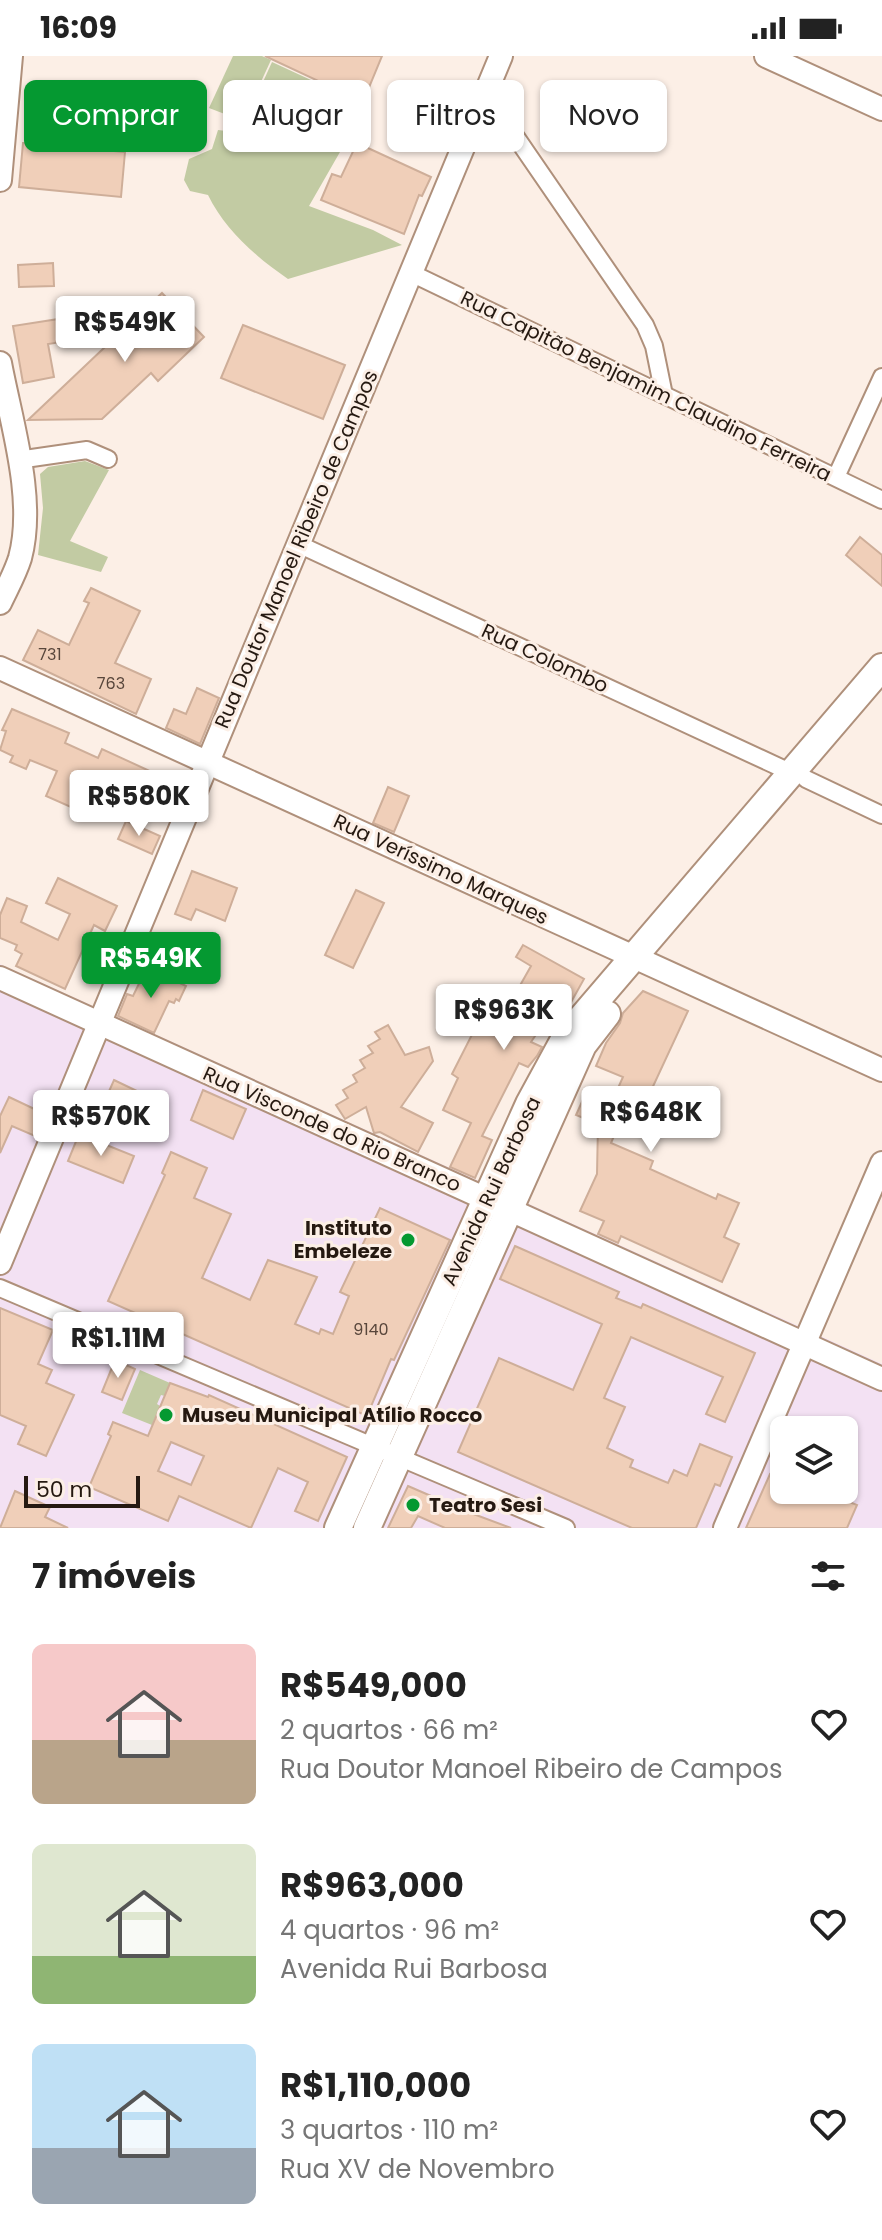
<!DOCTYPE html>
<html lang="pt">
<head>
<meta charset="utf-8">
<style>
  :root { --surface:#fff; --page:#f2f2f2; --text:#222; --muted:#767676; --accent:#059931 }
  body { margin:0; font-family:Poppins,sans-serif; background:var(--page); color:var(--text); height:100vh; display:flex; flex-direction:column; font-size:30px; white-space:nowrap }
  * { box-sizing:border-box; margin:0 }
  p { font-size:26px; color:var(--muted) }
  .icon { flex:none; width:44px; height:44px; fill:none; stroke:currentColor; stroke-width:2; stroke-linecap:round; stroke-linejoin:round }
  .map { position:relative; height:1472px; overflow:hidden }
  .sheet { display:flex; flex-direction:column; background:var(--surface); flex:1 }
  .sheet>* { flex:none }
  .hud { position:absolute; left:24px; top:24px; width:834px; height:72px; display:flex; gap:16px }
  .fabs { position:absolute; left:770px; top:1360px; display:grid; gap:16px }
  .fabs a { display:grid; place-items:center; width:88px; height:88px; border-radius:12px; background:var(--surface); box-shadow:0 2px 6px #0004; font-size:40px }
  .scale { position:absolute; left:24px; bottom:20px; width:116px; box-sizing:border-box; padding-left:8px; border:4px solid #251911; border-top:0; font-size:22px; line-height:28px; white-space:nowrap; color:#251911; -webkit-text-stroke:6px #fcefe6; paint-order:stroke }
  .price { position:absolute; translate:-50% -68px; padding:0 18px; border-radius:8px; background:#fff; color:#222; font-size:26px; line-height:52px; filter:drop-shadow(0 2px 4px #0008) }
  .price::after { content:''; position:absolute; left:50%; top:48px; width:24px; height:18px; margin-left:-12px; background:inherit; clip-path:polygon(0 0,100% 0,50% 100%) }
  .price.current { background:var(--accent); color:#fff }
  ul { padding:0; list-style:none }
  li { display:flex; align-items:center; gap:24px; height:200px; padding:0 32px }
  li span { display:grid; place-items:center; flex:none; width:224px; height:160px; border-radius:12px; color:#555 }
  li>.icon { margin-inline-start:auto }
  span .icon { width:96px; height:96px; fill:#fffc; stroke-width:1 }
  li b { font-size:34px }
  h2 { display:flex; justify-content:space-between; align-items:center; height:96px; padding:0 32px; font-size:34px }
  .chip { padding:0 28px; border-radius:12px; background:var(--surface); box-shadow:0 2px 6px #0004; font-size:28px; line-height:72px }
  .chip.current { background:var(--accent); color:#fff }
  .status { display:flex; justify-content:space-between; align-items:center; height:56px; padding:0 40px; background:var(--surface); direction:ltr }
  .status svg { height:22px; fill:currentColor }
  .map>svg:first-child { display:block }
  .commercial { fill:#f3e1f3; fill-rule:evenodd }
  .green { fill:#c2cba3 }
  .building { fill:#f0cfb9; stroke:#ceae99; stroke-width:2; fill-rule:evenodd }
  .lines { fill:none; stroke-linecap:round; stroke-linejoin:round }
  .street-casing { stroke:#af907b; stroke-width:20 }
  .secondary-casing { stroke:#af907b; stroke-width:26 }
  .primary-casing { stroke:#af907b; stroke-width:30 }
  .street { stroke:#fff; stroke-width:16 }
  .secondary { stroke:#fff; stroke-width:22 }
  .primary { stroke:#fff; stroke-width:26 }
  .poi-dot { fill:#059931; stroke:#fcefe6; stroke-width:3 }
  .labels { text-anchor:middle; stroke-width:6; stroke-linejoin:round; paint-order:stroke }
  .number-label { font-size:16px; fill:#58463b }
  .street-label { font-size:20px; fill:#251911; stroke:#fcefe6 }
  .poi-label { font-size:20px; font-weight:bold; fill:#251911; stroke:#fcefe6; text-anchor:start }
</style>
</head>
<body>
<div class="status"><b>16:09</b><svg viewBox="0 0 49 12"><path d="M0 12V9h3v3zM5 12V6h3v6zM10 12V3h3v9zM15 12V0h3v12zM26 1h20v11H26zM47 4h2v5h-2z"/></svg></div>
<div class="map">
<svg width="882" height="1472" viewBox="0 0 882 1472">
  <rect width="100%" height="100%" fill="#fcefe6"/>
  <path class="commercial" d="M0,908L882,1308V1472H0ZM784,1374H844V1434H784Z"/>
  <g class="green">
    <path d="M233,0H262L271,4L243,65L209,52Z"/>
    <path d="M272,6L365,49L351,85L244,68Z"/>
    <path d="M218,74L344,89L309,150L373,174L402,189L288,223C256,201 225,174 208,139L190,135L184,124L189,103L212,93Z"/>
    <path d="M85,405L109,414L70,485L108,501L101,516L38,499L43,452L40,418L48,411Z"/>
    <path d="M140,1314L170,1327L165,1340L161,1339L157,1348L160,1350L152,1369L122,1357Z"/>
  </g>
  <g class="building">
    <path d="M265,0H382L363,46Z"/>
    <path d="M23,87L125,96L121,141L19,131Z"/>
    <path d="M357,87L431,121L422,140L419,139L404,178L321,144L332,118L341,121Z"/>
    <path d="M53,207L54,230L19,231L18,209Z"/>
    <path d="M162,237L204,281L158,325L151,317L102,363L28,364Z"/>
    <path d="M65,262L68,285L48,288L54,321L23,327L13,270Z"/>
    <path d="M243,269L345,309L323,363L221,322Z"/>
    <path d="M860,481L882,499V530L846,499Z"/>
    <path d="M91,532L140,555L115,607L151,623L136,658L23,604L38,574L69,589L89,547L84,545Z"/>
    <path d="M197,632L219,642L200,688L166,672L174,653L186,658Z"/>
    <path d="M12,653L69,677L65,687L98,702L102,693L180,729L168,756L87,719L73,752L46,740L57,715L30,704L26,713L10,706L13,700L0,694L6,675L2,674Z"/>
    <path d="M388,731L409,740L394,776L373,767Z"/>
    <path d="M126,765L160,780L152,798L118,783Z"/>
    <path d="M192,815L237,832L225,865L196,853L191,864L175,858Z"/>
    <path d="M58,822L117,850L105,875L94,869L65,933L16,910L22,898L15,894L17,889L0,882V859L7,842L27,850L21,866L58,884L70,858L46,847Z"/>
    <path d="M356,834L384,847L353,912L325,899Z"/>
    <path d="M523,889L584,923L570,948L561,942L531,986L542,991L537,1000L528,1011L519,1007L482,1080L492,1084L475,1122L450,1111L471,1067L443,1054L458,1022L452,1018L482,959L493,964L516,931L518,933L531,910L516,901Z"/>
    <path d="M147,911L186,930L179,945L176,943L174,947L169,945L154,977L118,960L127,938L133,940Z"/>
    <path d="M643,935L688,955L649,1039L667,1046L657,1068L625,1054L611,1087L653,1105L650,1113L716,1143L718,1138L739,1147L724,1181L739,1188L722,1226L621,1180L618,1187L598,1178L604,1165L580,1155L597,1118L598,1068L576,1059L585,1039L610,1050L623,1021L596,1010L606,987L620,967L623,957Z"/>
    <path d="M388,969L405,999L429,991L433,1005L401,1051L433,1067L418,1096L380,1076L374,1077L366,1051L345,1063L336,1049L348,1042L343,1034L357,1026L353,1019L365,1012L360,1004L373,997L368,990L380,983L375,976Z"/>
    <path d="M114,1024L139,1036L126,1062L102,1051Z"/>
    <path d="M203,1034L246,1053L233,1083L191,1064Z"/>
    <path d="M9,1041L45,1058L35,1080L12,1070L0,1097V1060Z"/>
    <path d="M79,1078L134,1100L123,1127L68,1105Z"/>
    <path d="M171,1096L207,1112L194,1142L231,1158L202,1222L250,1244L268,1204L317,1221L295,1268L319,1278L321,1273L333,1278L349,1240L340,1236L380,1152L450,1184L394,1304L391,1303L367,1360L108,1245L165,1119L162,1117Z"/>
    <path d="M515,1190L619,1236L616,1242L641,1252L643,1248L755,1297L725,1366L706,1358L723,1321L631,1281L604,1342L625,1351L607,1392L633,1404L630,1411L668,1427L674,1414L687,1420L700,1388L732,1401L720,1430L715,1428L696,1472H632L458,1396L499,1302L573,1334L602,1268L500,1223Z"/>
    <path d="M0,1252L53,1274L38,1308L52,1314L46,1327L74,1339L46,1400L18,1388L26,1370L0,1359Z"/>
    <path d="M115,1304L135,1313L122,1344L102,1336Z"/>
    <path d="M170,1327L208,1341L209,1339L347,1401L318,1465L295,1455L308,1426L278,1412L251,1472L179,1440L168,1465L89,1431L111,1380L108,1378L113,1366L148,1380ZM171,1386L204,1400L191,1429L158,1415Z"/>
    <path d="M770,1418L784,1423V1434H820L857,1449L847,1472H746Z"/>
    <path d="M408,1430L468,1456L511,1472H445L418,1460L411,1472H388Z"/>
    <path d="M15,1435L50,1451L45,1461L68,1472H0Z"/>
  </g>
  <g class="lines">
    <defs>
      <g id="street">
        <path d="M485,36L645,269L654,290L664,339"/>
        <path d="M411,217L882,444"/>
        <path d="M18,404L87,394L108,403"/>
        <path d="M836,421L882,321"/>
        <path d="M298,488L792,717"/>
        <path d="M806,723L882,759"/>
        <path d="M0,1232L566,1472"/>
      </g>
      <g id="secondary">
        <path d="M766,0L882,53"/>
        <path d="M0,124L11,0"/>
        <path d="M0,307C11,366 36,443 20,502C15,518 7,532 0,547"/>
        <path d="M0,612L882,1014"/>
        <path d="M0,922L882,1323"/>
        <path d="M0,1207L501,0"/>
        <path d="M725,1472L882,1107"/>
      </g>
      <g id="primary">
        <path d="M338,1472L529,1048L566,980L882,611"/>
        <path d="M367,1472L583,989L607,958"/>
      </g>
    </defs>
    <use href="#street" class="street-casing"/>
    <use href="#secondary" class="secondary-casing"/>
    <use href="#primary" class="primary-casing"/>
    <use href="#street" class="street"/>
    <use href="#secondary" class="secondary"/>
    <use href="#primary" class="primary"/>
  </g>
  <g class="poi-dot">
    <circle cx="408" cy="1184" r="8"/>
    <circle cx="166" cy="1359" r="8"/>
    <circle cx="413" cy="1449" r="8"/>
  </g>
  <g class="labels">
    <g class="number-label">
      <text x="50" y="604">731</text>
      <text x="111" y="633">763</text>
      <text x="371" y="1279">9140</text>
    </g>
    <g class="street-label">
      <text transform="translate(646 330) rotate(26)" y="7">Rua Capitão Benjamim Claudino Ferreira</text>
      <text transform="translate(296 493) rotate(-67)" y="7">Rua Doutor Manoel Ribeiro de Campos</text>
      <text transform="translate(545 602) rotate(25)" y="7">Rua Colombo</text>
      <text transform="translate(441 813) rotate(25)" y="7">Rua Veríssimo Marques</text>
      <text transform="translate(332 1073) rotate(24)" y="7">Rua Visconde do Rio Branco</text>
      <text transform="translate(491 1135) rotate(-65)" y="7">Avenida Rui Barbosa</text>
    </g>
    <g class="poi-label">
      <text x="392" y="1179" text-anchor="end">Instituto<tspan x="392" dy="23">Embeleze</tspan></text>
      <text x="182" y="1366">Museu Municipal Atílio Rocco</text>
      <text x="429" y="1456">Teatro Sesi</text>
    </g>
  </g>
</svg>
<div class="fabs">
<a><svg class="icon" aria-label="layers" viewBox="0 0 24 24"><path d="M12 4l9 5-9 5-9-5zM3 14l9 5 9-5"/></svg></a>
</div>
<div class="scale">50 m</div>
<b class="price" style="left:125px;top:308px">R$549K</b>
<b class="price" style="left:139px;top:782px">R$580K</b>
<b class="price current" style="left:151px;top:944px">R$549K</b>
<b class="price" style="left:504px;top:996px">R$963K</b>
<b class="price" style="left:651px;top:1098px">R$648K</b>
<b class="price" style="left:101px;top:1102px">R$570K</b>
<b class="price" style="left:118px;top:1324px">R$1.11M</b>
<div class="hud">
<a class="chip current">Comprar</a>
<a class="chip">Alugar</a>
<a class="chip">Filtros</a>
<a class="chip">Novo</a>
</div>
</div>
<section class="sheet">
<h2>7 imóveis<svg class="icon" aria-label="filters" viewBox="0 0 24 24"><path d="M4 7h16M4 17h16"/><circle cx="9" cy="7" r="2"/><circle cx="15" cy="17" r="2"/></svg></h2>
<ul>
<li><span style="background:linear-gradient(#f6c9c9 60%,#b9a48a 0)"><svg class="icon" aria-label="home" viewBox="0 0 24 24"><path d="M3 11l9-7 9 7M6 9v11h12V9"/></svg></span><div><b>R$549,000</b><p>2 quartos · 66 m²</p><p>Rua Doutor Manoel Ribeiro de Campos</p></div><svg class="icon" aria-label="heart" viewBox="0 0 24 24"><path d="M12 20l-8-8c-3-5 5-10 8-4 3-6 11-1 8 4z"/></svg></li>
<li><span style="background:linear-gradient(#dfe7d0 70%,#8fb573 0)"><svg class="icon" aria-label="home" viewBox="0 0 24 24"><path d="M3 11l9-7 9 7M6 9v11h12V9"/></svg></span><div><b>R$963,000</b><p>4 quartos · 96 m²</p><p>Avenida Rui Barbosa</p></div><svg class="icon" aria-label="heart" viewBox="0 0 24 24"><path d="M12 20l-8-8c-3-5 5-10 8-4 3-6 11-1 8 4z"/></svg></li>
<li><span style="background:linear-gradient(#bfe0f5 65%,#9aa5b1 0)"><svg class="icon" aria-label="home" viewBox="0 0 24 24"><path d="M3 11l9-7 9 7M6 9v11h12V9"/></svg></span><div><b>R$1,110,000</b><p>3 quartos · 110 m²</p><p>Rua XV de Novembro</p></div><svg class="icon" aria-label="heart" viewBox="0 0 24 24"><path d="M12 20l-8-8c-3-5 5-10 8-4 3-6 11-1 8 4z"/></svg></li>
</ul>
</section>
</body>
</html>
